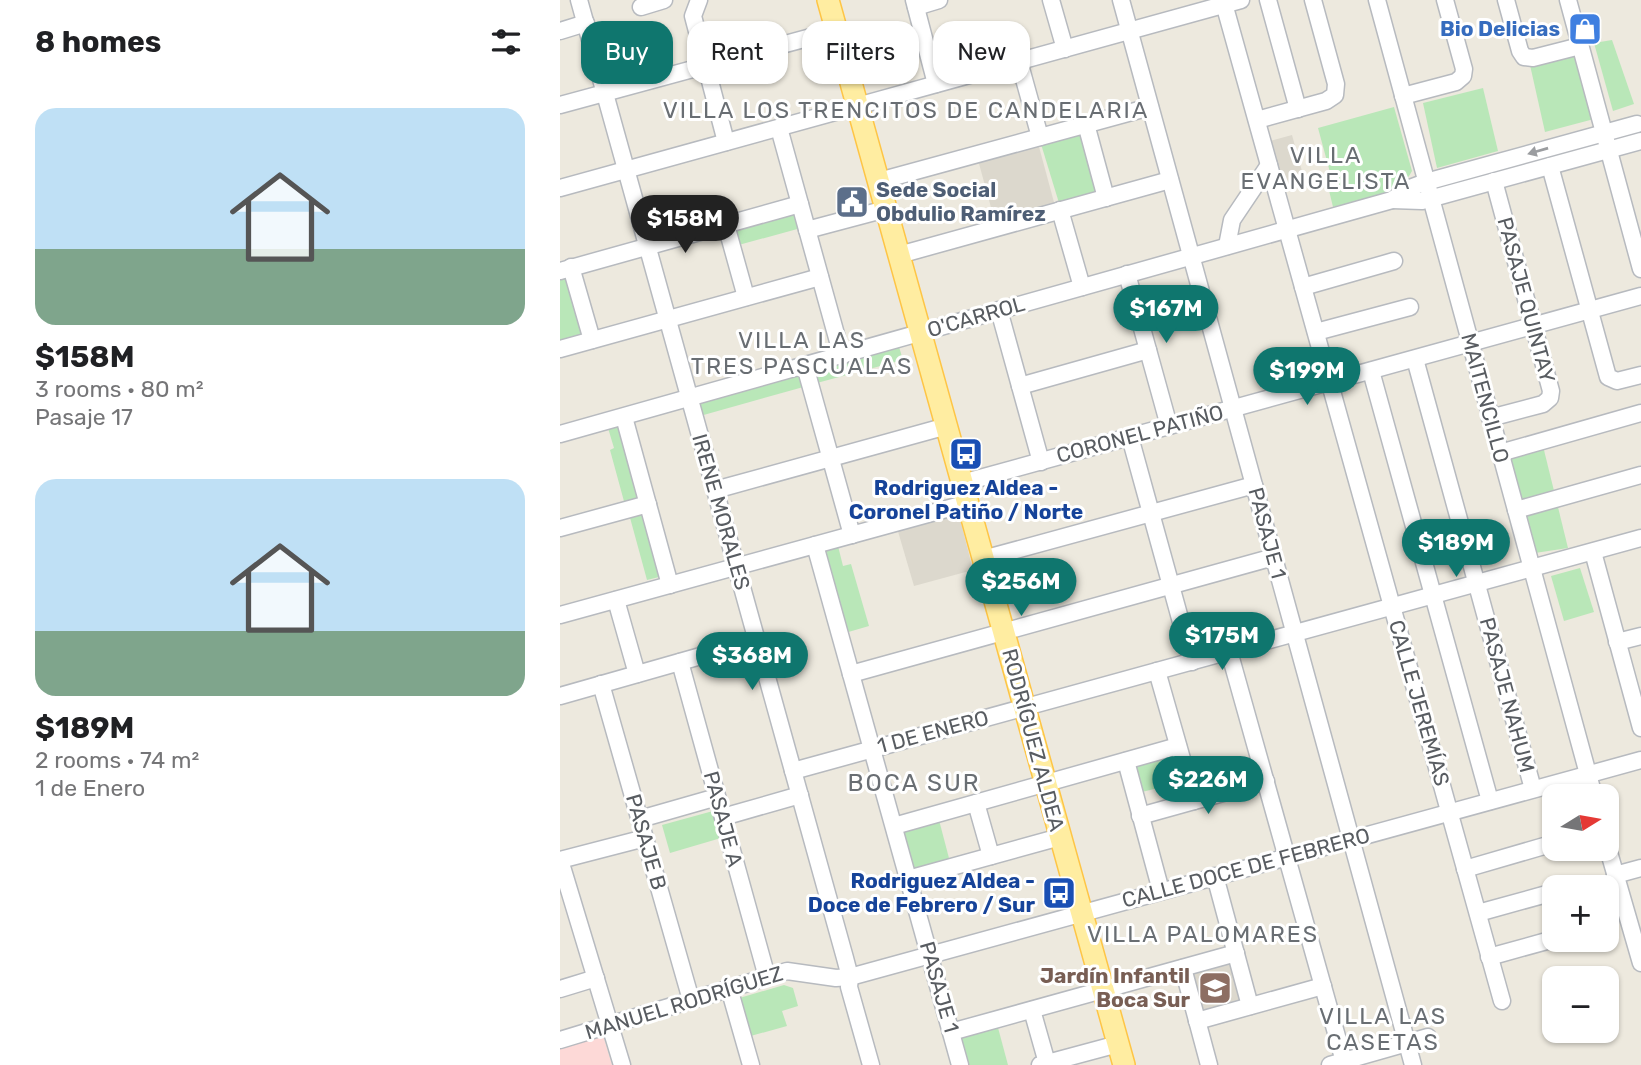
<!DOCTYPE html>
<html lang="en">
<head>
<meta charset="utf-8">
<style>
  :root { --surface:#fff; --page:#f2f2f2; --text:#202124; --muted:#757577; --accent:#0f766e }
  body { margin:0; font-family:Rubik,sans-serif; background:var(--page); color:var(--text); height:100vh; display:flex; flex-direction:column; font-size:26px; white-space:nowrap }
  * { box-sizing:border-box; margin:0 }
  p { font-size:23px; color:var(--muted) }
  .icon { flex:none; width:38px; height:38px; fill:none; stroke:currentColor; stroke-width:2; stroke-linecap:round; stroke-linejoin:round }
  .map { position:relative; flex:1; overflow:hidden }
  .drawer { display:flex; flex-direction:column; background:var(--surface); width:560px }
  .drawer>* { flex:none }
  .banner { position:absolute; left:21px; top:21px; width:665px; height:63px; display:flex; gap:14px }
  .needle { width:46px; rotate:79deg }
  .controls { position:absolute; left:982px; top:784px; display:grid; gap:14px }
  .controls a { display:grid; place-items:center; width:77px; height:77px; border-radius:14px; background:var(--surface); box-shadow:0 2px 5px #0004; font-size:35px }
  .price { position:absolute; translate:-50% -60px; padding:0 16px; border-radius:24px; background:var(--accent); color:#fff; font-size:23px; line-height:46px; filter:drop-shadow(0 2px 4px #0008) }
  .price::after { content:''; position:absolute; left:50%; top:42px; width:21px; height:16px; margin-left:-10px; background:inherit; clip-path:polygon(0 0,100% 0,50% 100%) }
  .price.selected { background:#222; color:#fff }
  ul { padding:0; list-style:none }
  li { display:grid; align-content:center; gap:14px; height:371px; padding:0 35px }
  li span { display:grid; place-items:center; height:217px; border-radius:21px; color:#555 }
  li>.icon { margin-inline-start:auto }
  span .icon { width:126px; height:126px; fill:#fffc; stroke-width:1 }
  li b { font-size:30px }
  h2 { display:flex; justify-content:space-between; align-items:center; height:84px; padding:0 35px; font-size:30px }
  .chip { padding:0 24px; border-radius:21px; background:var(--surface); box-shadow:0 2px 5px #0004; font-size:24px; line-height:63px }
  .chip.selected { background:var(--accent); color:#fff }
  main { display:flex; flex:1; min-height:0 }
  .map>svg:first-child { display:block }
  .education { fill:#dcd8cd }
  .medical { fill:#fdd9d7 }
  .green { fill:#b9e7b8 }
  .lines { fill:none; stroke-linecap:round; stroke-linejoin:round }
  .minor-casing { stroke:#b7babf; stroke-width:19 }
  .major-casing { stroke:#fec546; stroke-width:24 }
  .minor { stroke:#fff; stroke-width:16 }
  .major { stroke:#ffeda1; stroke-width:21 }
  .oneway { fill:#9b9da0 }
  .labels { text-anchor:middle; stroke-width:6; stroke-linejoin:round; paint-order:stroke }
  .shop-label { font-size:21px; font-weight:bold; fill:#366cbe; stroke:#fff; text-anchor:end }
  .service-label { font-size:21px; font-weight:bold; fill:#4e5e75; stroke:#fff; text-anchor:start }
  .street-label { font-size:21px; fill:#585c61; stroke:#fff }
  .transit-label { font-size:21px; font-weight:bold; fill:#164399; stroke:#fff }
  .education-label { font-size:21px; font-weight:bold; fill:#785e54; stroke:#fff; text-anchor:end }
  .neighbourhood-label { font-size:23px; letter-spacing:2px; fill:#696e73; stroke:#fff }
  .quarter-label { font-size:24px; letter-spacing:2px; fill:#696e73; stroke:#fff }
</style>
</head>
<body>
<main>
<section class="drawer">
<h2>8 homes<svg class="icon" aria-label="filters" viewBox="0 0 24 24"><path d="M4 7h16M4 17h16"/><circle cx="9" cy="7" r="2"/><circle cx="15" cy="17" r="2"/></svg></h2>
<ul>
<li><span style="background:linear-gradient(#bfe0f5 65%,#7fa58c 0)"><svg class="icon" aria-label="home" viewBox="0 0 24 24"><path d="M3 11l9-7 9 7M6 9v11h12V9"/></svg></span><div><b>$158M</b><p>3 rooms · 80 m²</p><p>Pasaje 17</p></div></li>
<li><span style="background:linear-gradient(#bfe0f5 70%,#7fa58c 0)"><svg class="icon" aria-label="home" viewBox="0 0 24 24"><path d="M3 11l9-7 9 7M6 9v11h12V9"/></svg></span><div><b>$189M</b><p>2 rooms · 74 m²</p><p>1 de Enero</p></div></li>
</ul>
</section>
<div class="map">
<svg width="1081" height="1065" viewBox="0 0 1081 1065">
  <rect width="100%" height="100%" fill="#ede9de"/>
  <g class="education">
    <path d="M732,135L745,182L720,189L706,142Z"/>
    <path d="M478,143L495,206L435,222L418,160Z"/>
    <path d="M398,511L413,570L354,586L337,528Z"/>
    <path d="M665,961L673,964L682,999L677,1007L638,1013L631,971Z"/>
  </g>
  <path class="medical" d="M43,1036L52,1065H0V1049Z"/>
  <g class="green">
    <path d="M69,30L80,76L52,81L41,39Z"/>
    <path d="M1052,40L1074,104L1053,111L1034,43Z"/>
    <path d="M1016,53L1034,119L985,132L970,65Z"/>
    <path d="M923,88L938,151L877,168L863,103Z"/>
    <path d="M834,107L852,171C840,196 797,200 773,207L766,178L771,176L758,128Z"/>
    <path d="M522,133L539,192L499,203L481,144Z"/>
    <path d="M233,209L241,228L175,246L174,225Z"/>
    <path d="M6,276L22,334L0,340V278Z"/>
    <path d="M339,347L343,360L253,384L250,371Z"/>
    <path d="M244,373L247,386L140,416L137,403Z"/>
    <path d="M61,424L82,500L65,505L50,450L54,448L48,428Z"/>
    <path d="M983,446L1008,548L975,553L950,455Z"/>
    <path d="M85,510L103,576L87,580L69,514Z"/>
    <path d="M278,546L283,566L291,564L309,626L285,633L262,551Z"/>
    <path d="M1020,568L1034,612L1004,621L991,576Z"/>
    <path d="M616,755L622,782L578,793L572,766Z"/>
    <path d="M153,811L161,838L110,853L102,825Z"/>
    <path d="M379,820L390,862L356,873L343,831Z"/>
    <path d="M224,985L233,988L238,1006L222,1011L227,1026L187,1037L176,999Z"/>
    <path d="M437,1024L448,1065H403L395,1036Z"/>
  </g>
  <g class="lines">
    <defs>
      <g id="minor">
        <path d="M19,0L285,958L290,977L289,987L311,1065"/>
        <path d="M139,0L133,16L166,142"/>
        <path d="M354,0L376,84"/>
        <path d="M491,0L505,49"/>
        <path d="M561,0L853,1065"/>
        <path d="M663,0L942,1001"/>
        <path d="M708,0L738,109"/>
        <path d="M817,0L1034,796"/>
        <path d="M946,0L960,51L964,57L973,58L1020,46"/>
        <path d="M1008,0L1081,269"/>
        <path d="M81,7L104,0"/>
        <path d="M356,7L379,0"/>
        <path d="M0,31L26,23"/>
        <path d="M459,61L480,137"/>
        <path d="M843,96L896,82L903,76L904,69L885,0"/>
        <path d="M0,105L277,30"/>
        <path d="M697,120L766,101L775,95L776,84L753,0"/>
        <path d="M526,124L546,198"/>
        <path d="M219,128L282,356"/>
        <path d="M990,166L1048,377L1057,381L1081,375"/>
        <path d="M319,181L590,107"/>
        <path d="M0,188L681,0"/>
        <path d="M832,200L862,201L1081,141"/>
        <path d="M500,210L522,287"/>
        <path d="M166,225L186,297"/>
        <path d="M247,230L326,209"/>
        <path d="M667,246L672,220L709,165"/>
        <path d="M339,255L610,180"/>
        <path d="M11,267L32,340"/>
        <path d="M0,271L240,204"/>
        <path d="M567,274L609,426"/>
        <path d="M743,287L834,261"/>
        <path d="M439,310L481,462"/>
        <path d="M756,332L850,307"/>
        <path d="M0,349L260,277"/>
        <path d="M855,359L973,789"/>
        <path d="M245,366L292,535"/>
        <path d="M811,371L930,801"/>
        <path d="M460,386L588,350"/>
        <path d="M64,417L110,585"/>
        <path d="M930,418L983,404L990,398L991,391L934,181"/>
        <path d="M0,434L832,200L850,188L866,182L1077,124"/>
        <path d="M570,437L632,662"/>
        <path d="M940,453L1081,413"/>
        <path d="M402,483L1081,296"/>
        <path d="M155,490L387,426"/>
        <path d="M956,510L1081,475"/>
        <path d="M0,528L88,504"/>
        <path d="M255,545L400,1065"/>
        <path d="M1033,552L1081,728"/>
        <path d="M423,559L694,485"/>
        <path d="M56,600L77,674"/>
        <path d="M0,615L408,503"/>
        <path d="M1057,642L1081,636"/>
        <path d="M669,651L785,1065"/>
        <path d="M120,662L207,977"/>
        <path d="M597,671L634,801"/>
        <path d="M291,674L714,557"/>
        <path d="M41,684L131,1000"/>
        <path d="M0,696L197,640"/>
        <path d="M566,761L601,891"/>
        <path d="M233,771L1081,538"/>
        <path d="M416,803L431,856"/>
        <path d="M580,816L706,781"/>
        <path d="M163,817L240,795"/>
        <path d="M80,819L157,797"/>
        <path d="M334,826L618,746"/>
        <path d="M1046,842L1081,963"/>
        <path d="M905,869L991,844"/>
        <path d="M1055,875L1081,868"/>
        <path d="M655,876L690,1006"/>
        <path d="M348,879L500,837"/>
        <path d="M918,913L994,892"/>
        <path d="M929,957L994,939"/>
        <path d="M623,968L649,1065"/>
        <path d="M169,988L191,1065"/>
        <path d="M0,989L36,978"/>
        <path d="M472,1010L487,1063"/>
        <path d="M637,1021L763,986"/>
        <path d="M391,1032L676,953"/>
        <path d="M0,1040L227,971L276,978L290,977L1081,760"/>
        <path d="M62,1065L0,860L85,838"/>
        <path d="M480,1065L558,1044"/>
        <path d="M770,1065L868,1037"/>
      </g>
      <path id="major" d="M268,0L564,1065"/>
    </defs>
    <use href="#minor" class="minor-casing"/>
    <use href="#major" class="major-casing"/>
    <use href="#minor" class="minor"/>
    <use href="#major" class="major"/>
  </g>
  <defs><path id="oneway-solid" d="M-6-.8H1V-3.2L6.5 0L1 3.2V.8H-6Z" transform="scale(1.75)"/></defs>
  <use class="oneway" href="#oneway-solid" transform="translate(978 151) rotate(164)"/>
  <defs>
    <symbol id="shop-square" viewBox="-11 -11 22 22"><rect x="-9" y="-9" width="18" height="18" rx="4" fill="#3f7fe0" stroke="#fff"/><path d="M-5-2.5h2.3a2.7 3.5 0 0 1 5.4 0H5L5.5 6h-11ZM-1.5-2.5h3a1.5 2.3 0 0 0-3 0Z" fill="#fff"/></symbol>
    <symbol id="civic-square" viewBox="-11 -11 22 22"><rect x="-9" y="-9" width="18" height="18" rx="4" fill="#5c6f8a" stroke="#fff"/><path d="M-.6-6.5H3V-4.5H.6V-3L4-1V1h2V6H-6V1h2V-1L-.6-3ZM-1.2 2.5V6h2.4V2.5Z" fill="#fff"/></symbol>
    <symbol id="bus-square" viewBox="-11 -11 22 22"><rect x="-9" y="-9" width="18" height="18" rx="4" fill="#1a4fb4" stroke="#fff"/><path d="M-5-6H5V4H4V6H2V4H-2V6H-4V4H-5ZM-3.5-4V0h7V-4ZM-3.5 1.2v1.5H-2V1.2ZM2 1.2v1.5H3.5V1.2Z" fill="#fff"/></symbol>
    <symbol id="school-square" viewBox="-11 -11 22 22"><rect x="-9" y="-9" width="18" height="18" rx="4" fill="#8d6e63" stroke="#fff"/><path d="M0-5L7-2L0 1L-7-2ZM-4 1L0 2.5L4 1V4Q0 6-4 4Z" fill="#fff"/></symbol>
  </defs>
  <g fill-rule="evenodd">
    <use href="#shop-square" x="1006" y="10" width="38" height="38"/>
    <use href="#civic-square" x="273" y="183" width="38" height="38"/>
    <use href="#bus-square" x="387" y="435" width="38" height="38"/>
    <use href="#bus-square" x="480" y="874" width="38" height="38"/>
    <use href="#school-square" x="636" y="969" width="38" height="38"/>
  </g>
  <g class="labels">
    <g class="shop-label">
      <text x="1000" y="36">Bio Delicias</text>
    </g>
    <g class="service-label">
      <text x="316" y="197">Sede Social<tspan x="316" dy="24">Obdulio Ramírez</tspan></text>
    </g>
    <g class="street-label">
      <text transform="translate(966 300) rotate(75)" y="7">PASAJE QUINTAY</text>
      <text transform="translate(416 317) rotate(-16)" y="7">O'CARROL</text>
      <text transform="translate(925 398) rotate(75)" y="7">MAITENCILLO</text>
      <text transform="translate(580 434) rotate(-15)" y="7">CORONEL PATIÑO</text>
      <text transform="translate(161 512) rotate(74)" y="7">IRENE MORALES</text>
      <text transform="translate(707 533) rotate(75)" y="7">PASAJE 1</text>
      <text transform="translate(947 695) rotate(75)" y="7">PASAJE NAHUM</text>
      <text transform="translate(859 703) rotate(74)" y="7">CALLE JEREMÍAS</text>
      <text transform="translate(373 732) rotate(-15)" y="7">1 DE ENERO</text>
      <text transform="translate(473 740) rotate(75)" y="7">RODRÍGUEZ ALDEA</text>
      <text transform="translate(163 819) rotate(75)" y="7">PASAJE A</text>
      <text transform="translate(86 842) rotate(74)" y="7">PASAJE B</text>
      <text transform="translate(686 868) rotate(-15)" y="7">CALLE DOCE DE FEBRERO</text>
      <text transform="translate(379 987) rotate(74)" y="7">PASAJE 1</text>
      <text transform="translate(124 1003) rotate(-17)" y="7">MANUEL RODRÍGUEZ</text>
    </g>
    <g class="transit-label">
      <text x="406" y="495">Rodriguez Aldea -<tspan x="406" dy="24">Coronel Patiño / Norte</tspan></text>
      <text x="475" y="888" text-anchor="end">Rodriguez Aldea -<tspan x="475" dy="24">Doce de Febrero / Sur</tspan></text>
    </g>
    <g class="education-label">
      <text x="630" y="983">Jardín Infantil<tspan x="630" dy="24">Boca Sur</tspan></text>
    </g>
    <g class="neighbourhood-label">
      <text x="346" y="118">VILLA LOS TRENCITOS DE CANDELARIA</text>
      <text x="766" y="163">VILLA<tspan x="766" dy="26">EVANGELISTA</tspan></text>
      <text x="242" y="348">VILLA LAS<tspan x="242" dy="26">TRES PASCUALAS</tspan></text>
      <text x="643" y="942">VILLA PALOMARES</text>
      <text x="823" y="1024">VILLA LAS<tspan x="823" dy="26">CASETAS</tspan></text>
    </g>
    <g class="quarter-label">
      <text x="354" y="791">BOCA SUR</text>
    </g>
  </g>
</svg>
<div class="controls">
<a><svg class="needle" viewBox="-14 -14 28 28"><path d="M0-13l5 13h-10z" fill="#e53935"/><path d="M0 13l5-13h-10z" fill="#757577"/></svg></a>
<a>+</a>
<a>−</a>
</div>
<b class="price selected" style="left:125px;top:255px">$158M</b>
<b class="price" style="left:606px;top:345px">$167M</b>
<b class="price" style="left:747px;top:407px">$199M</b>
<b class="price" style="left:896px;top:579px">$189M</b>
<b class="price" style="left:461px;top:618px">$256M</b>
<b class="price" style="left:662px;top:672px">$175M</b>
<b class="price" style="left:192px;top:692px">$368M</b>
<b class="price" style="left:648px;top:816px">$226M</b>
<div class="banner">
<a class="chip selected">Buy</a>
<a class="chip">Rent</a>
<a class="chip">Filters</a>
<a class="chip">New</a>
</div>
</div>
</main>
</body>
</html>
